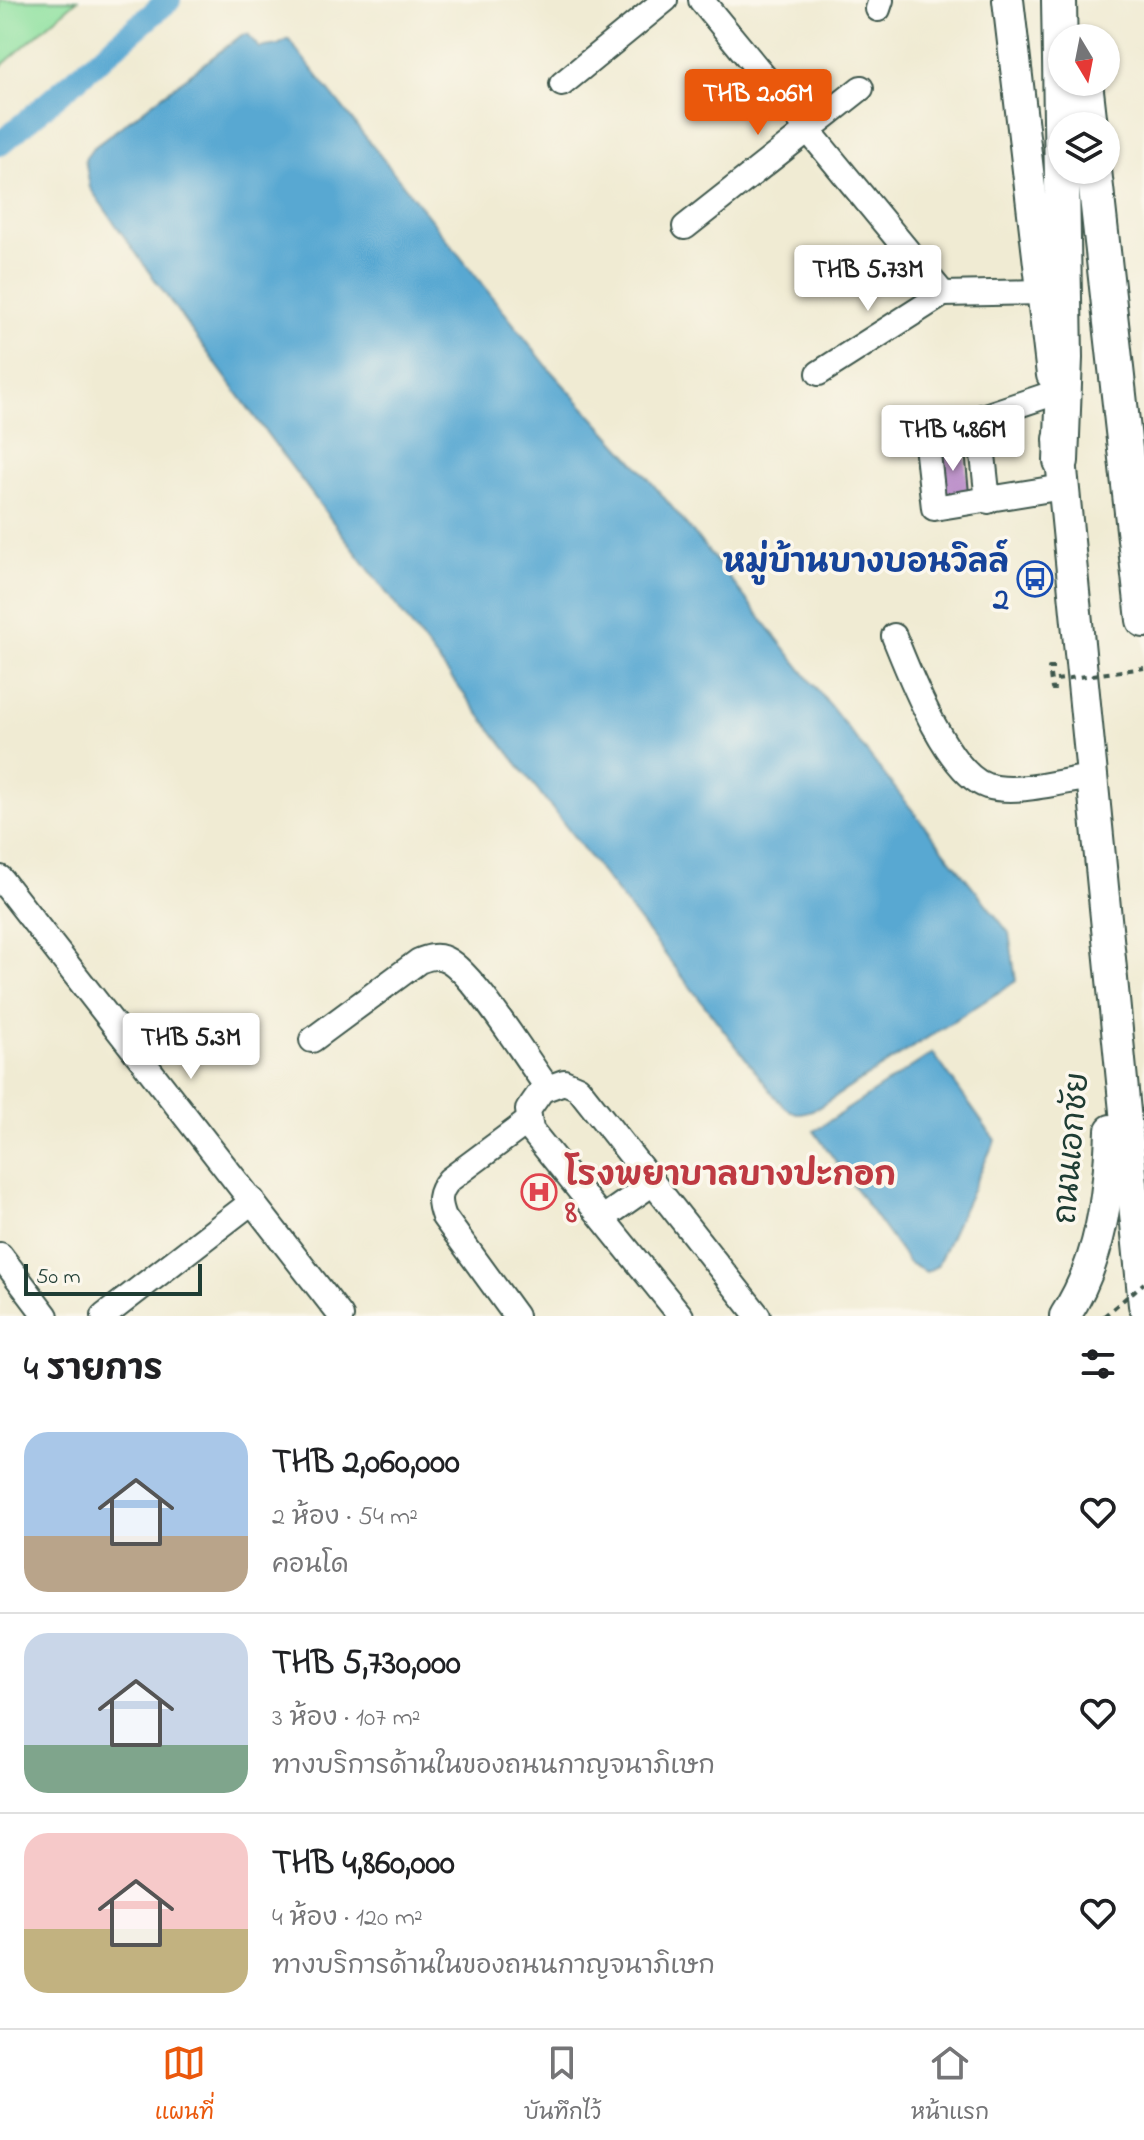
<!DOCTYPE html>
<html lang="th">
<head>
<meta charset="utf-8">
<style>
  :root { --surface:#fff; --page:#f6f6f6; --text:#202124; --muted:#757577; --line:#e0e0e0; --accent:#ea580c }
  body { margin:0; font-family:"Indie Flower","Playpen Sans Thai",sans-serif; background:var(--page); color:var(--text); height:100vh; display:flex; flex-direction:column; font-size:30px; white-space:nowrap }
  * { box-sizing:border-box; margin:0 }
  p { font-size:26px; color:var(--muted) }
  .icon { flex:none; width:44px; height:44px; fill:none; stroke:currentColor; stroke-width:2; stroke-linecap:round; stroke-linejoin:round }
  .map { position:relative; height:1316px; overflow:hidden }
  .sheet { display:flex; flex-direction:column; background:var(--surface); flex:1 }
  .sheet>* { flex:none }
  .needle { width:52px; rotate:170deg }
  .tools { position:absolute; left:1048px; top:24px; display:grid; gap:16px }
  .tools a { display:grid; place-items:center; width:72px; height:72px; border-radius:50%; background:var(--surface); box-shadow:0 2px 6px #0004; font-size:40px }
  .scale { position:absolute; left:24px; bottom:20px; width:178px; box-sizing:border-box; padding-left:8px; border:4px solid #1f3d34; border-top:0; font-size:22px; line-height:28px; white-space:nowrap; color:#1f3d34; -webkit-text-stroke:6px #fbf7ec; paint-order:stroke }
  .price { position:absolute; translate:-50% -68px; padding:0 18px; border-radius:8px; background:#fff; color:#222; font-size:26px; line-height:52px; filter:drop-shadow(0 2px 4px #0008) }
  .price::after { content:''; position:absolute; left:50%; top:48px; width:24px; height:18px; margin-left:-12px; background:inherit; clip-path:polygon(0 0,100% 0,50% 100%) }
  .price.current { background:var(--accent); color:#fff }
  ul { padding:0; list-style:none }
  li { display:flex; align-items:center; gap:24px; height:200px; padding:0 24px }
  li+li { border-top:2px solid var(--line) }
  li span { display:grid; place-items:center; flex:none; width:224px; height:160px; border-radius:24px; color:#555 }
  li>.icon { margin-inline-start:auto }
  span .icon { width:96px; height:96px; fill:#fffc; stroke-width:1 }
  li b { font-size:34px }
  h2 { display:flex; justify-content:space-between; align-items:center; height:96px; padding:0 24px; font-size:34px }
  .tabs { display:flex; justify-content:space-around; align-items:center; height:112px; border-top:2px solid var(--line); background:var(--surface); font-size:22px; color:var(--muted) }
  .tabs a { display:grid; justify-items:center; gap:4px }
  .tabs .current { color:var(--accent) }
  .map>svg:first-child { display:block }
  .green { fill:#90e1a0; stroke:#588f6a; stroke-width:2 }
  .water { fill:#59a8d2; stroke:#3c7283; stroke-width:2 }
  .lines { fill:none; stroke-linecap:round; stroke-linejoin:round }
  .canal { stroke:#59a8d2; stroke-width:24 }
  .building { fill:#be93cb }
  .minor-casing { stroke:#3e574c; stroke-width:28 }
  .major-casing { stroke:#3e574c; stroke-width:34 }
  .highway-casing { stroke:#3e574c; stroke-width:38 }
  .path { stroke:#3e574c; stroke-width:4; stroke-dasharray:6 6; stroke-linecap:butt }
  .minor { stroke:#fff; stroke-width:24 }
  .major { stroke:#fff; stroke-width:30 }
  .highway { stroke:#fff; stroke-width:34 }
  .path-bridge { stroke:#3e574c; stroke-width:4; stroke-dasharray:6 6; stroke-linecap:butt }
  .labels { text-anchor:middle; stroke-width:7; stroke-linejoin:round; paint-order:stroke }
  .transit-label { font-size:32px; font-weight:bold; fill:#164399; stroke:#fbf7ec; text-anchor:end }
  .street-label { font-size:32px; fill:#1f3d34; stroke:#fbf7ec }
  .health-label { font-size:32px; font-weight:bold; fill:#be3a42; stroke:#fbf7ec; text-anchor:start }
</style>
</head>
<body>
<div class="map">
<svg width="1144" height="1316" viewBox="0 0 1144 1316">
  <rect width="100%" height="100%" fill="#fbf7ec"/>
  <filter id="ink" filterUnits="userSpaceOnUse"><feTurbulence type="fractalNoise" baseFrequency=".0125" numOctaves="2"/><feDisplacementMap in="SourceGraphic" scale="16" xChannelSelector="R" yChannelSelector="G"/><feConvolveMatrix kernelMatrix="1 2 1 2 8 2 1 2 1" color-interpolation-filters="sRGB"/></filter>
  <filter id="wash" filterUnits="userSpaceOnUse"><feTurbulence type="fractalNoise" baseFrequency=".006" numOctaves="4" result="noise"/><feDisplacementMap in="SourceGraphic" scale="32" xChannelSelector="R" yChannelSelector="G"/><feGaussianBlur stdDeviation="1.8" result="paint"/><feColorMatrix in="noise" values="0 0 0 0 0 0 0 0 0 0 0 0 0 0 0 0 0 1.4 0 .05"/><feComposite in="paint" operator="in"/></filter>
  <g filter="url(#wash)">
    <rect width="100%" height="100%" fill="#f0ebd3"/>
    <path class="green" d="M0,0H77L0,67Z"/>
    <g class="water">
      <path d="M248,34L259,48L278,45L288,39L550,370L642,471L705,547L1009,933L1016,981L819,1107C799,1116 792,1116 777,1099C545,798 308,500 90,188L85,159L93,148L242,35Z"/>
      <path d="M933,1053L995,1140L937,1266L926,1272L909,1263L814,1131Z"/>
    </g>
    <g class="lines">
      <path class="canal" d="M0,144L169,0"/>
    </g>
    <g id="blocks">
      <path class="building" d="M965,450L969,494L941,497L936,453Z"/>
    </g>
  </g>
  <g filter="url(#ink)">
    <use href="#blocks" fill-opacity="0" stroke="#3e574c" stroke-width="2"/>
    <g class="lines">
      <defs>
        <g id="minor">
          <path d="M701,0L943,294L1043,292"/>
          <path d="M878,9L881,0"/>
          <path d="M562,84L665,0"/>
          <path d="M685,227L861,88"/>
          <path d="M819,373L943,294"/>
          <path d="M1054,393L979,418L927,445L934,508L1063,487"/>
          <path d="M979,418L988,501"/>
          <path d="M894,636C909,673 947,773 987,786C1017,795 1061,781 1092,777"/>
          <path d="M0,878L341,1316"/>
          <path d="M312,1040L419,961C427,958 435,955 443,958C469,965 528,1062 547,1087"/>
          <path d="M603,1218L653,1183"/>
          <path d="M0,1255L46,1316"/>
          <path d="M104,1316L253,1201"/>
          <path d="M516,1316L444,1217C438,1201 438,1193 449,1180L527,1122"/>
          <path d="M681,1316L531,1130L528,1110L542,1090L564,1082L578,1088L758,1316"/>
        </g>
        <g id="major">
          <path d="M1008,0L1052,375"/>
          <path d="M1059,439L1144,1305"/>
          <path d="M1065,1316C1101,1261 1109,1195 1111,1130"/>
        </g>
        <g id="highway">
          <path d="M1059,0L1065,358L1061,461"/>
          <path d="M1085,82L1090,126"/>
          <path d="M1094,170L1144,620"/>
        </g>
      </defs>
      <use href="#minor" class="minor-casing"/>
      <use href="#major" class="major-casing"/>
      <use href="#highway" class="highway-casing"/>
      <path class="path" d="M1054,668H1049L1052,689H1056"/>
      <use href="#minor" class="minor"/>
      <use href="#major" class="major"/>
      <use href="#highway" class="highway"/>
      <g class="path-bridge">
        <path d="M1056,680L1144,668"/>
        <path d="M1104,1316L1144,1283"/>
      </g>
    </g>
  </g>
  <defs>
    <symbol id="bus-ring" viewBox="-11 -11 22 22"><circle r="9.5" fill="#fbf7ec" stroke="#1a4fb4" stroke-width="1.5"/><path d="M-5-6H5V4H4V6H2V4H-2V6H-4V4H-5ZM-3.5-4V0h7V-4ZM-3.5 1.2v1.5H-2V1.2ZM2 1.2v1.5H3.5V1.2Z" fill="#1a4fb4"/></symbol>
    <symbol id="hospital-ring" viewBox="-11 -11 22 22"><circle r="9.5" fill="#fbf7ec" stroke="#e0444e" stroke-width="1.5"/><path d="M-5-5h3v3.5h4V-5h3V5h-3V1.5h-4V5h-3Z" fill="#e0444e"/></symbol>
  </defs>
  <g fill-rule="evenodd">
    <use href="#bus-ring" x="1015" y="559" width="40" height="40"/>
    <use href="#hospital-ring" x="519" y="1172" width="40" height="40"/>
  </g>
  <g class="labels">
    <g class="transit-label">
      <text x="1009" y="572">หมู่บ้านบางบอนวิลล์<tspan x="1009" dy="37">2</tspan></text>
    </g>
    <g class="street-label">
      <text transform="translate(1070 1148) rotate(-85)" y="11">ถนนเอกชัย</text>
    </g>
    <g class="health-label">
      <text x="565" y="1185">โรงพยาบาลบางปะกอก<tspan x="565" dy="37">8</tspan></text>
    </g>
  </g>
</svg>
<div class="tools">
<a><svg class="needle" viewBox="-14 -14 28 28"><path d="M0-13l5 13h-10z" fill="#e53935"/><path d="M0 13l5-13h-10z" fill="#757577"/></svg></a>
<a><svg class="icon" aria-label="layers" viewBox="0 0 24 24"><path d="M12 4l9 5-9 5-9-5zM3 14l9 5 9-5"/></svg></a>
</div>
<div class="scale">50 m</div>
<b class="price current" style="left:758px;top:137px">THB 2.06M</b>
<b class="price" style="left:868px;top:313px">THB 5.73M</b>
<b class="price" style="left:953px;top:473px">THB 4.86M</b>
<b class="price" style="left:191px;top:1081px">THB 5.3M</b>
</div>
<section class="sheet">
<h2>4 รายการ<svg class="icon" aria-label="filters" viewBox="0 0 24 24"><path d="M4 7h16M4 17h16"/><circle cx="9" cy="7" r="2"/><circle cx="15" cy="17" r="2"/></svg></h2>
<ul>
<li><span style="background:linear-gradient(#a9c7e8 65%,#b9a48a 0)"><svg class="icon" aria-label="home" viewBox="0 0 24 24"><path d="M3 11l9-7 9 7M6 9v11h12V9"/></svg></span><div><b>THB 2,060,000</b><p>2 ห้อง · 54 m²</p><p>คอนโด</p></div><svg class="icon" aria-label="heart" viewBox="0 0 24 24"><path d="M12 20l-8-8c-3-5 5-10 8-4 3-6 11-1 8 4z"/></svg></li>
<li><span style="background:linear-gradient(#c9d6e8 70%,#7fa58c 0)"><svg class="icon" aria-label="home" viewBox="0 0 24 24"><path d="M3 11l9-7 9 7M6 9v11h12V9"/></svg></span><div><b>THB 5,730,000</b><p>3 ห้อง · 107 m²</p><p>ทางบริการด้านในของถนนกาญจนาภิเษก</p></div><svg class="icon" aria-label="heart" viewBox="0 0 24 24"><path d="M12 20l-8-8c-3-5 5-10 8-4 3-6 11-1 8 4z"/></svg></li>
<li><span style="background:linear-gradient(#f6c9c9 60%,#c2b280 0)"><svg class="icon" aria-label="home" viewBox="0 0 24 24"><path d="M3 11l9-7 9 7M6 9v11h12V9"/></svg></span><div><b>THB 4,860,000</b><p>4 ห้อง · 120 m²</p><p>ทางบริการด้านในของถนนกาญจนาภิเษก</p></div><svg class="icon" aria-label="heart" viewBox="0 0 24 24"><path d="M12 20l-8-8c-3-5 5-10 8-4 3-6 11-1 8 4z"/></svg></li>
</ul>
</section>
<nav class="tabs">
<a class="current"><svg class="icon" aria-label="map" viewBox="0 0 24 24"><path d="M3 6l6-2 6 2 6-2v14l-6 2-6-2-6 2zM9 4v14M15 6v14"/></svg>แผนที่</a>
<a><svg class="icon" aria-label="saved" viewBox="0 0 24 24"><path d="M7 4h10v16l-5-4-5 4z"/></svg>บันทึกไว้</a>
<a><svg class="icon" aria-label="home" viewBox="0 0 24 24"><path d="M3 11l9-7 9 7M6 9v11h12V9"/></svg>หน้าแรก</a>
</nav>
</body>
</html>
